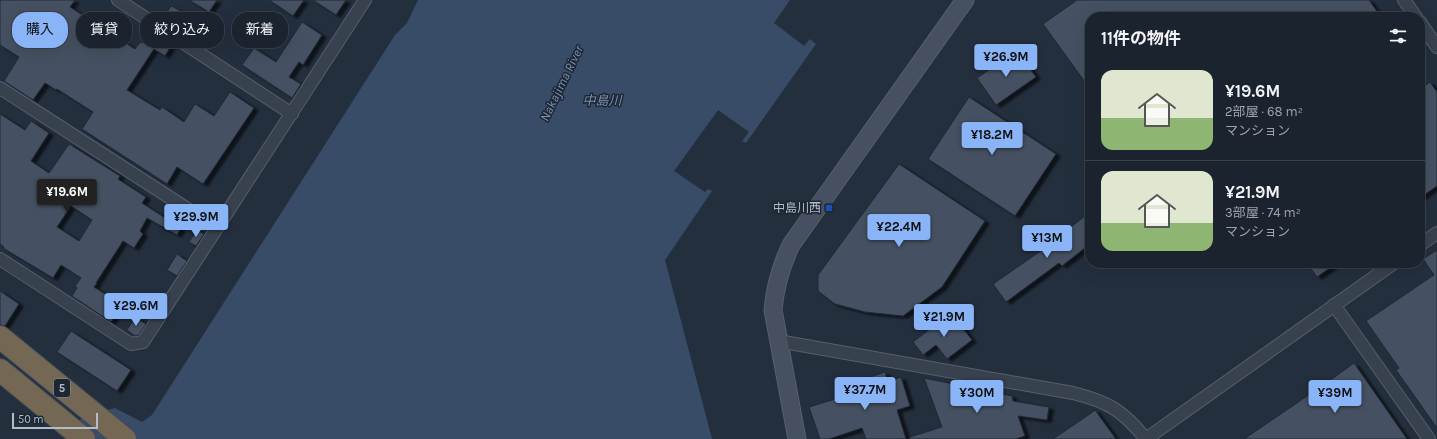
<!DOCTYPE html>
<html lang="ja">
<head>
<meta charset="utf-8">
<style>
  :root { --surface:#1b232e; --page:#282f3a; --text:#f1f3f6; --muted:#a0a4aa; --line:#39404a; --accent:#8ab4f8 }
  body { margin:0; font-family:Karla,"Noto Sans JP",sans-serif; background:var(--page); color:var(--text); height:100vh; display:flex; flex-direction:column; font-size:15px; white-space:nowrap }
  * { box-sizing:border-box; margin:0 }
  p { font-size:13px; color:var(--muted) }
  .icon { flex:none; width:22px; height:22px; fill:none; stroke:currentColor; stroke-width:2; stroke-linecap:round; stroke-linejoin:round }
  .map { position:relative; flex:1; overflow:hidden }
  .drawer { position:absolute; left:1085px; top:12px; width:340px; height:256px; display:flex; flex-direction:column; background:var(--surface); border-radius:16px; box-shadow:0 4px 16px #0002,0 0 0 1px var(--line) }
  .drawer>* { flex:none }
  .top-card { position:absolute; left:12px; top:12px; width:380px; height:36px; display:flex; gap:8px }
  .scale { position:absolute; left:12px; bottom:10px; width:86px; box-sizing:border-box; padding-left:4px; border:2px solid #b4bcc9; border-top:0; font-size:11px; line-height:14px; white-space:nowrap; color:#b4bcc9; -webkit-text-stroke:3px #1d2633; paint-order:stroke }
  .price { position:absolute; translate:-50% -34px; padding:0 9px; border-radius:4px; background:var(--accent); color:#111; font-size:13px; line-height:26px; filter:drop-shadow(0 1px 2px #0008) }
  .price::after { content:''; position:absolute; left:50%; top:24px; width:12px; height:9px; margin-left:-6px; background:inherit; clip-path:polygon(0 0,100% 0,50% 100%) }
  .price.selected { background:#222; color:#fff }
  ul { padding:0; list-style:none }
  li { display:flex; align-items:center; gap:12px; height:100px; padding:0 16px }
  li+li { border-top:1px solid var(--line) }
  li span { display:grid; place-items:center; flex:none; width:112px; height:80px; border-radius:12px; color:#555 }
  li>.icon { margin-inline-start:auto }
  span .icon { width:48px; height:48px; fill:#fffc; stroke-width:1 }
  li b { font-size:17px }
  h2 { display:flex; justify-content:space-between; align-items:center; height:48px; padding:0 16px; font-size:17px }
  .chip { padding:0 14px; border-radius:16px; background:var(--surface); box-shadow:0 4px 16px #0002,0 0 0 1px var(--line); font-size:14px; line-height:36px }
  .chip.selected { background:var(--accent); color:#111 }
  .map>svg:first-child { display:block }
  .water { fill:#394c67 }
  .building { fill:#455162; stroke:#1f2835; fill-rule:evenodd; filter:url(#shadow) }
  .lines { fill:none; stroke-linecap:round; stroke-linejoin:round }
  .street-casing { stroke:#565f6c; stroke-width:14 }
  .secondary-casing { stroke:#565f6c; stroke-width:19 }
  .highway-casing { stroke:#434c59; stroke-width:24 }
  .street { stroke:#38414e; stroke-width:12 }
  .secondary { stroke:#465061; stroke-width:17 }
  .highway { stroke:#746855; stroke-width:22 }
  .transit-dot { fill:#1a4fb4; stroke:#1d2633; stroke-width:1.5 }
  .labels { text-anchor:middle; stroke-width:3; stroke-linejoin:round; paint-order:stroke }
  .shield { fill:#1d2633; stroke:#878f9c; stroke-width:1 }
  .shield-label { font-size:11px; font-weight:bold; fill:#b4bcc9 }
  .poi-label { font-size:12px; fill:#b4bcc9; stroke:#1d2633; text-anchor:end }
  .water-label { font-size:13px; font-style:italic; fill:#7c92b1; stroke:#1d2633 }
</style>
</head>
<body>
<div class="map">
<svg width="1437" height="439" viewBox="0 0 1437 439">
  <defs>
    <filter id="shadow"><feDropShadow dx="4.5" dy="2.5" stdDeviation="1" flood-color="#0009"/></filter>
  </defs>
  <rect width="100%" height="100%" fill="#242f3e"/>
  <path class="water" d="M418,0H790L774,23L804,46L810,39L816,44L746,143L742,141L749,132L718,110L674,171L705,192L708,189L712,191L665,260L712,439H69L82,417L115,408L142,422L152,415L395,35L407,23Z"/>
  <g class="building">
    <path d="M0,0H75L70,7L135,49L140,42L142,43L150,30L172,44L165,56L154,49L127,90L160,110L162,107L184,122L195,104L214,116L230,92L254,108L203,184L177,167L167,184L82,129L93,112L57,89L56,90L45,83L33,100L4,81L19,57L0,45Z"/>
    <path d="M189,0H217L209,12Z"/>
    <path d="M269,0H304L293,16Z"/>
    <path d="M313,0H346L336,15Z"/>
    <path d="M1077,0H1369L1381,17H1090V89L1043,24Z"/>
    <path d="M171,6L185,13L180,22L166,14Z"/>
    <path d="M302,22L322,35L303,65L299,62L289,77L301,84L292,98L242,65L254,48L276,62Z"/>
    <path d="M1017,50L1036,77L996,105L977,78Z"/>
    <path d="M1430,82L1437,92V186L1420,198V89Z"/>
    <path d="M969,97L1056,154L1015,216L928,159Z"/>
    <path d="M0,114L25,130L31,121L49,133L31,161L49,173L69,144L120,176L118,179L146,197L142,203L181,228L177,235L147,218L140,231L143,234L134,248L123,241L96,283H97L94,287L122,305L111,322L72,296L77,288L75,286L81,278L61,265L53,278L3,248L4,247L0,244ZM71,206L92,220L79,241L57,227Z"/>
    <path d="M899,164L985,221L942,287L903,316L865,312L835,304L818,291V275Z"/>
    <path d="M1090,212V244L1062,266L1059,263L1006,302L993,284L1042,250Z"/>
    <path d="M197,230L204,234L196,246L189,242Z"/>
    <path d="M1437,250V428L1396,370L1399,368L1366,321L1434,275L1423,259Z"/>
    <path d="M177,254L187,261L177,276L167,270Z"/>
    <path d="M1307,263H1337L1317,277Z"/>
    <path d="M0,291L19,304L5,326L0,325Z"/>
    <path d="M951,313L972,340L947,359L936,345L923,355L913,342Z"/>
    <path d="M135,317L146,324L139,335L135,336L127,330Z"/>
    <path d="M71,331L131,370L117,391L57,352Z"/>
    <path d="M1354,363L1407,439H1244L1332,379Z"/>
    <path d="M885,372L888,382L901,377L910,406L897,410L906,439H866L862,428L829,439H820L809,407L858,392L855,382Z"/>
    <path d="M924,378L1012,396L1013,401L1049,407L1047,420L1018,416L1025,436L1016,439H910V437L942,427Z"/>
    <path d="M1095,410L1116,439H1053L1087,416Z"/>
  </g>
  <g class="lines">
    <defs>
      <g id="street">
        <path d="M118,0L292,114"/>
        <path d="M1404,0L1416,17"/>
        <path d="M1420,22L1437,47"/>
        <path d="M0,88L217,228"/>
        <path d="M1420,245L1437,233"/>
        <path d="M0,259L131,344L143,342L365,0"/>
        <path d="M1334,305L1429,439"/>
        <path d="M778,341L1073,393C1109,402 1122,410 1146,439"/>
        <path d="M1146,439L1394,263"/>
      </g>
      <path id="secondary" d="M797,439L773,310C775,287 781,266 791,245L965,0"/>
      <g id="highway">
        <path d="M0,337L125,439"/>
        <path d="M0,370L84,439"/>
      </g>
    </defs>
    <use href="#street" class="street-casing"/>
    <use href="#secondary" class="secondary-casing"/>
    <use href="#highway" class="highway-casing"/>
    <use href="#street" class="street"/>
    <use href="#secondary" class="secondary"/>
    <use href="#highway" class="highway"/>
  </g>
  <rect class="transit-dot" x="825" y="204" width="8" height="8" rx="2"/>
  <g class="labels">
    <rect class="shield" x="54" y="379" width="16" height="18" rx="3"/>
    <g class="shield-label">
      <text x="62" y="392">5</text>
    </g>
    <g class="poi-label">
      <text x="821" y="212">中島川西</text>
    </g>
    <g class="water-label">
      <text transform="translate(561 83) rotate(-64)" y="5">Nakajima River</text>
      <text x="602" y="105">中島川</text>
    </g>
  </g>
</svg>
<div class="scale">50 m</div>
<b class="price" style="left:1006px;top:78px">¥26.9M</b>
<b class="price" style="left:992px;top:156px">¥18.2M</b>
<b class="price selected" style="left:67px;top:213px">¥19.6M</b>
<b class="price" style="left:196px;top:238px">¥29.9M</b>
<b class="price" style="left:899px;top:248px">¥22.4M</b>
<b class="price" style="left:1047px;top:259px">¥13M</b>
<b class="price" style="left:136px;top:327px">¥29.6M</b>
<b class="price" style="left:944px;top:338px">¥21.9M</b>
<b class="price" style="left:865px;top:411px">¥37.7M</b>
<b class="price" style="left:977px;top:414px">¥30M</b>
<b class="price" style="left:1335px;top:414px">¥39M</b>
<div class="top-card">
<a class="chip selected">購入</a>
<a class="chip">賃貸</a>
<a class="chip">絞り込み</a>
<a class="chip">新着</a>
</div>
<section class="drawer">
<h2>11件の物件<svg class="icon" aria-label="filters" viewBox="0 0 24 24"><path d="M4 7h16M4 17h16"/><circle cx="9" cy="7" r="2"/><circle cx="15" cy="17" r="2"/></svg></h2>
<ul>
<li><span style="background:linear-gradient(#dfe7d0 60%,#8fb573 0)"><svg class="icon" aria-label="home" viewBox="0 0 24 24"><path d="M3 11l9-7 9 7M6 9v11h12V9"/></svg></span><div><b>¥19.6M</b><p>2部屋 · 68 m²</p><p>マンション</p></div></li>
<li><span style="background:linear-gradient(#dfe7d0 65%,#8fb573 0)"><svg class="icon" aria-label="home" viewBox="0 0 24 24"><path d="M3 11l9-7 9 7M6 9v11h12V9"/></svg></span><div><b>¥21.9M</b><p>3部屋 · 74 m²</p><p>マンション</p></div></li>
</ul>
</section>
</div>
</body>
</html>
